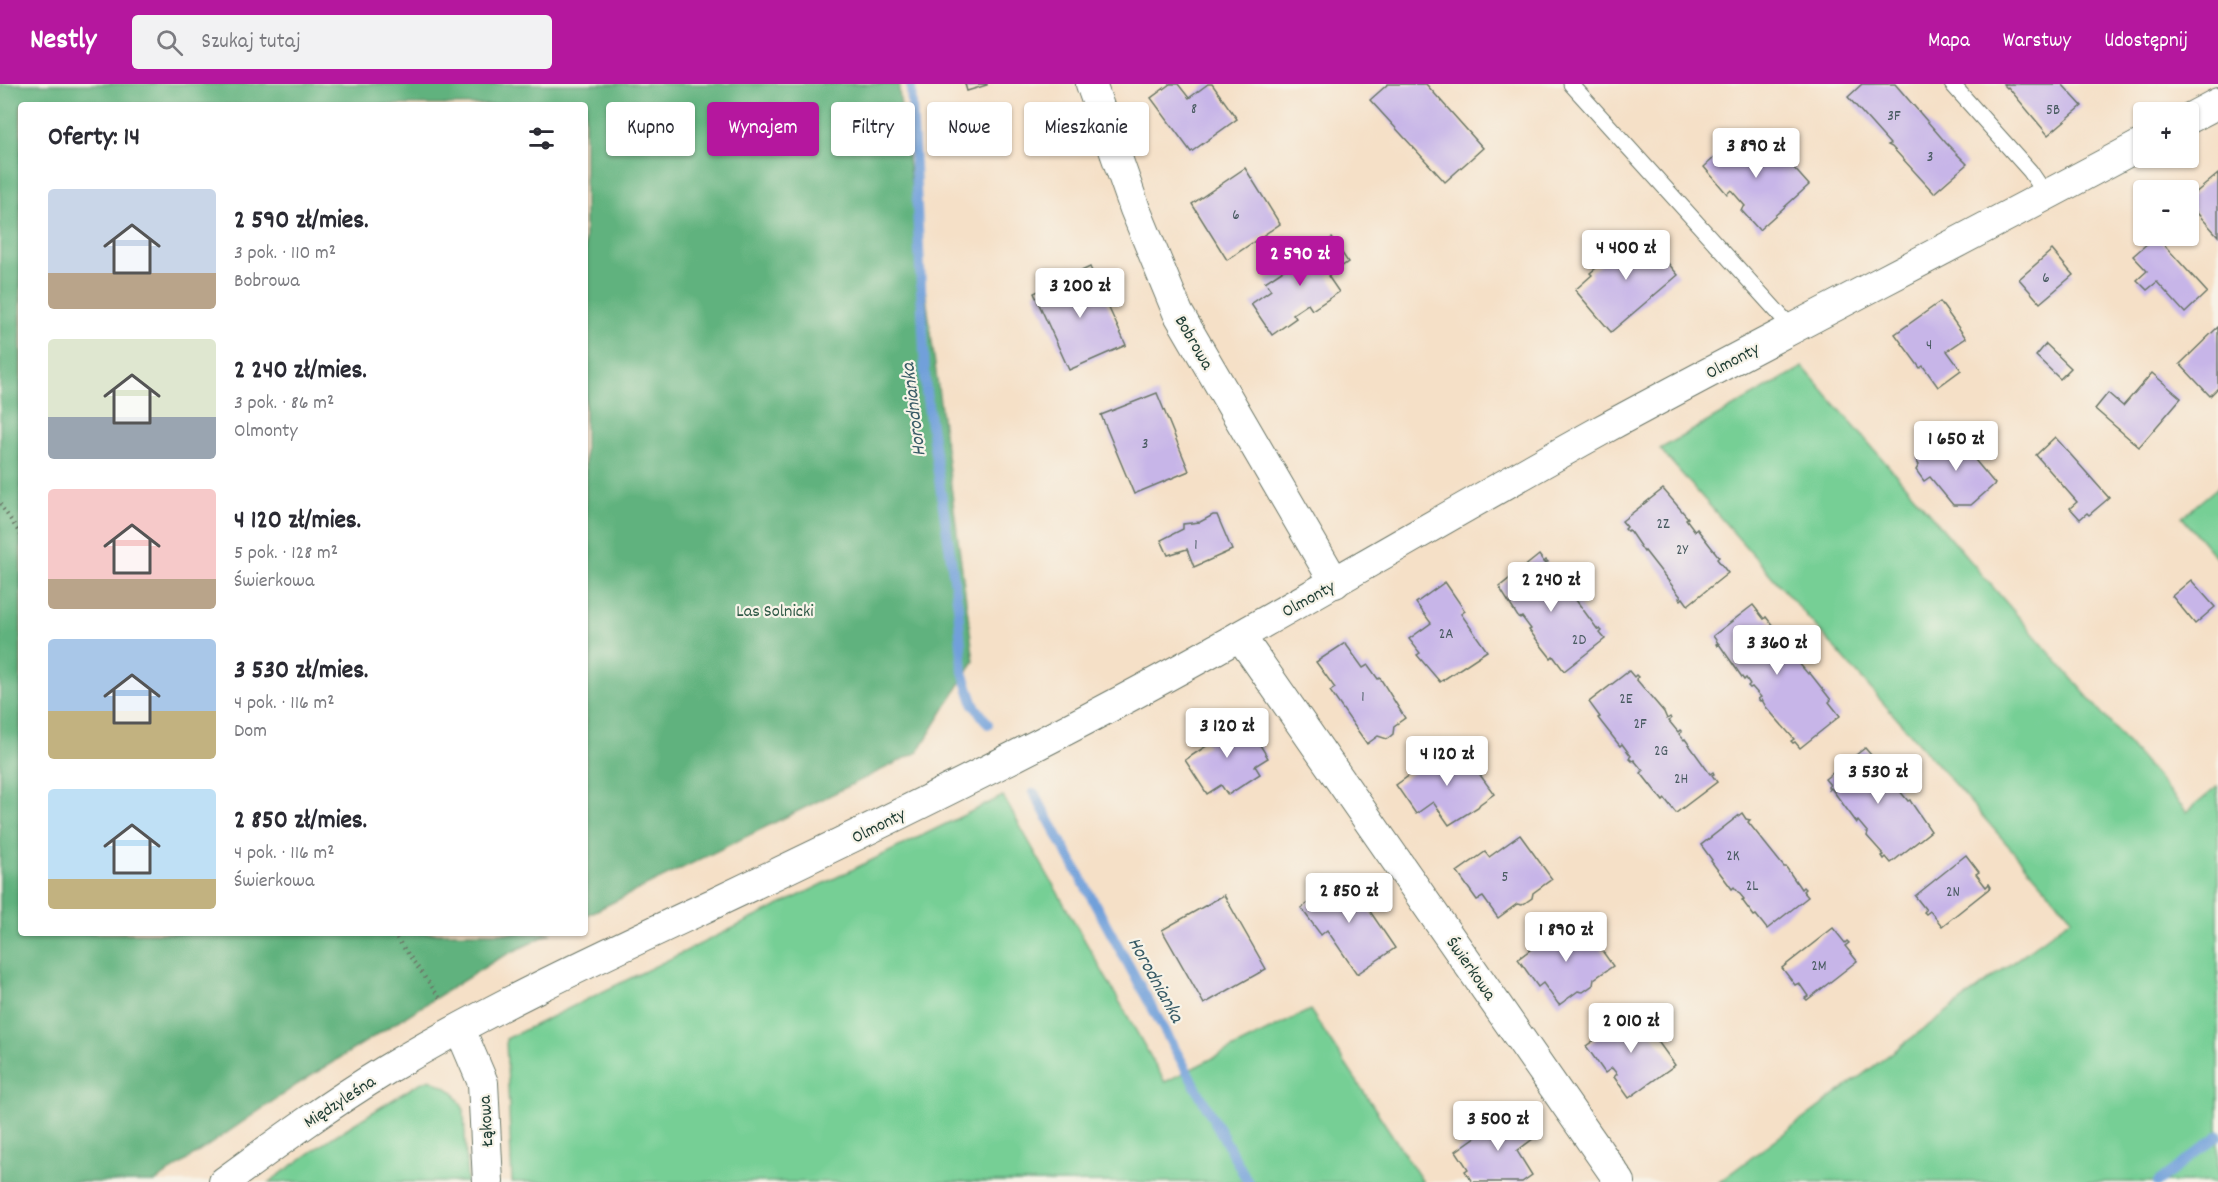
<!DOCTYPE html>
<html lang="pl">
<head>
<meta charset="utf-8">
<style>
  :root { --surface:#fff; --page:#f2f2f3; --text:#2b2b33; --muted:#7c7c81; --accent:#b5179e }
  body { margin:0; font-family:Dekko,sans-serif; background:var(--page); color:var(--text); height:100vh; display:flex; flex-direction:column; font-size:22px; white-space:nowrap }
  * { box-sizing:border-box; margin:0 }
  p { font-size:20px; color:var(--muted) }
  .icon { flex:none; width:33px; height:33px; fill:none; stroke:currentColor; stroke-width:2; stroke-linecap:round; stroke-linejoin:round }
  .map { position:relative; flex:1; overflow:hidden }
  .panel { position:absolute; left:18px; top:18px; width:570px; height:834px; display:flex; flex-direction:column; background:var(--surface); border-radius:6px; box-shadow:0 2px 4px #0004 }
  .panel>* { flex:none }
  .top-card { position:absolute; left:606px; top:18px; width:570px; height:54px; display:flex; gap:12px }
  .fabs { position:absolute; left:2133px; top:18px; display:grid; gap:12px }
  .fabs a { display:grid; place-items:center; width:66px; height:66px; border-radius:6px; background:var(--surface); box-shadow:0 2px 4px #0004; font-size:30px }
  .price { position:absolute; translate:-50% -51px; padding:0 14px; border-radius:6px; background:#fff; color:#222; font-size:20px; line-height:39px; filter:drop-shadow(0 2px 3px #0008) }
  .price::after { content:''; position:absolute; left:50%; top:36px; width:18px; height:14px; margin-left:-9px; background:inherit; clip-path:polygon(0 0,100% 0,50% 100%) }
  .price.active { background:var(--accent); color:#fff }
  ul { padding:0; list-style:none }
  li { display:flex; align-items:center; gap:18px; height:150px; padding:0 30px }
  li span { display:grid; place-items:center; flex:none; width:168px; height:120px; border-radius:6px; color:#555 }
  li>.icon { margin-inline-start:auto }
  span .icon { width:72px; height:72px; fill:#fffc; stroke-width:1 }
  li b { font-size:26px }
  h2 { display:flex; justify-content:space-between; align-items:center; height:72px; padding:0 30px; font-size:26px }
  .chip { padding:0 21px; border-radius:6px; background:var(--surface); box-shadow:0 2px 4px #0004; font-size:21px; line-height:54px }
  .chip.active { background:var(--accent); color:#fff }
  header { display:flex; align-items:center; gap:36px; box-sizing:border-box; height:84px; padding:0 30px; background:var(--accent); color:#fff }
  header strong { font-size:28px }
  nav { display:flex; gap:33px; margin-inline-start:auto; font-size:21px }
  .search { width:420px; height:54px; background:var(--page); display:flex; align-items:center; gap:15px; box-sizing:border-box; padding:0 21px; border-radius:6px; color:var(--muted); font-size:22px }
  .map>svg:first-child { display:block }
  .green { fill:#76cf95; stroke:#4a8664; stroke-width:1.5 }
  .forest { fill:#60b27e; stroke:#407859; stroke-width:1.5 }
  .lines { fill:none; stroke-linecap:round; stroke-linejoin:round }
  .stream { stroke:#71a0da; stroke-width:10 }
  .building { fill:#c7b5e8 }
  .service-casing { stroke:#6a7667; stroke-width:17 }
  .minor-casing { stroke:#6a7667; stroke-width:32 }
  .path { stroke:#6a7667; stroke-width:4; stroke-dasharray:1.5 4.5; stroke-linecap:butt }
  .service { stroke:#fff; stroke-width:15 }
  .minor { stroke:#fff; stroke-width:30 }
  .labels { text-anchor:middle; stroke-width:4.5; stroke-linejoin:round; paint-order:stroke }
  .number-label { font-size:15px; fill:#495b61 }
  .street-label { font-size:18px; fill:#1f3d34; stroke:#f7f3e8 }
  .park-label { font-size:18px; fill:#305a47; stroke:#f7f3e8 }
  .water-label { font-size:20px; font-style:italic; fill:#385b66; stroke:#f7f3e8 }
</style>
</head>
<body>
<header>
<strong>Nestly</strong>
<div class="search"><svg class="icon" aria-label="search" viewBox="0 0 24 24"><circle cx="10" cy="10" r="6"/><path d="M15 15l6 6"/></svg>Szukaj tutaj</div>
<nav><a>Mapa</a><a>Warstwy</a><a>Udostępnij</a></nav>
</header>
<div class="map">
<svg width="2218" height="1098" viewBox="0 0 2218 1098">
  <rect width="100%" height="100%" fill="#f7f3e8"/>
  <filter id="ink" filterUnits="userSpaceOnUse"><feTurbulence type="fractalNoise" baseFrequency=".0167" numOctaves="2"/><feDisplacementMap in="SourceGraphic" scale="12" xChannelSelector="R" yChannelSelector="G"/><feConvolveMatrix kernelMatrix="1 2 1 2 8 2 1 2 1" color-interpolation-filters="sRGB"/></filter>
  <filter id="wash" filterUnits="userSpaceOnUse"><feTurbulence type="fractalNoise" baseFrequency=".008" numOctaves="4" result="noise"/><feDisplacementMap in="SourceGraphic" scale="24" xChannelSelector="R" yChannelSelector="G"/><feGaussianBlur stdDeviation="1.35" result="paint"/><feColorMatrix in="noise" values="0 0 0 0 0 0 0 0 0 0 0 0 0 0 0 0 0 1.4 0 .05"/><feComposite in="paint" operator="in"/></filter>
  <g filter="url(#wash)">
    <rect width="100%" height="100%" fill="#f5e0c7"/>
    <g class="green">
      <path d="M1803,283L2187,728L2218,702V1098H1719L2072,834L1660,365Z"/>
      <path d="M2218,403V476L2182,433Z"/>
      <path d="M1003,712L1165,998L1310,926L1423,1098H512L506,955Z"/>
      <path d="M430,995L454,1008L464,1026L467,1098H269L333,1053L418,1000Z"/>
    </g>
    <path class="forest" d="M0,0H900L899,7L974,577L918,668L585,832V21H21V849H551L496,876L298,1000L155,1098H0Z"/>
    <g class="lines">
      <g class="stream">
        <path d="M911,0L926,308L958,522L963,588L974,621L988,640"/>
        <path d="M1034,709L1248,1098"/>
        <path d="M2158,1098L2218,1052"/>
      </g>
    </g>
    <g id="blocks">
      <g class="building">
        <path d="M965,0H987V1L967,7Z"/>
        <path d="M1170,0H1178L1189,14L1208,0H1212L1237,35L1191,68L1151,14Z"/>
        <path d="M1388,0H1426L1483,64L1445,98L1370,16Z"/>
        <path d="M1862,0H1895L1946,59L1967,80L1934,109L1892,63L1888,61L1890,60L1848,13Z"/>
        <path d="M2003,0H2062L2082,22L2048,51L2008,3L2007,4Z"/>
        <path d="M1742,48L1765,74L1776,64L1809,101L1759,146L1741,126L1745,122L1731,106L1727,110L1704,83Z"/>
        <path d="M1245,84L1280,140L1227,176L1192,120Z"/>
        <path d="M2218,90V152L2188,119V115Z"/>
        <path d="M1641,147L1678,191L1611,248L1575,206L1592,191L1590,189Z"/>
        <path d="M2156,152L2207,208L2185,229L2157,198L2147,206L2137,196L2147,187L2133,172Z"/>
        <path d="M1332,154L1348,178L1328,192L1339,208L1312,226L1308,220L1293,230L1296,234L1272,251L1251,220L1271,206L1265,198Z"/>
        <path d="M2052,166L2073,191L2040,219L2019,195Z"/>
        <path d="M1090,183L1126,261L1069,286L1034,209Z"/>
        <path d="M1940,218L1966,254L1947,267L1961,286L1938,303L1923,282L1920,284L1895,250Z"/>
        <path d="M2218,243V304L2210,312L2180,280Z"/>
        <path d="M2046,260L2071,284L2060,295L2036,272Z"/>
        <path d="M2152,289L2181,314L2139,363L2095,325L2108,309L2123,322Z"/>
        <path d="M1157,309L1189,387L1134,410L1101,331Z"/>
        <path d="M1958,347L1980,373L1975,376L1995,400L1971,421H1953L1930,393L1924,397L1916,386L1919,381L1916,376L1924,369H1935Z"/>
        <path d="M2055,353L2109,414L2089,431L2087,429L2080,435L2070,424L2077,418L2036,371Z"/>
        <path d="M1663,405L1688,434L1686,435L1695,447L1697,445L1719,473L1717,475L1728,489L1688,521L1683,514L1681,516L1679,514L1681,513L1645,467L1644,468L1629,446L1627,447L1625,445L1627,443L1622,437Z"/>
        <path d="M1213,431H1217L1232,466L1194,483L1187,465L1168,471L1161,456L1183,445V440L1200,438Z"/>
        <path d="M1539,471L1544,478L1546,476L1548,478L1545,479L1550,486L1551,485L1572,513L1573,512L1598,546L1600,545L1602,547L1600,549L1605,555L1564,587L1553,572L1551,574L1529,546L1531,545L1522,533L1520,534L1518,533L1499,503Z"/>
        <path d="M2191,496L2215,523L2195,540L2172,512Z"/>
        <path d="M1445,498L1465,527L1461,530L1487,567L1440,598L1417,571L1420,569L1409,555L1431,539L1416,519Z"/>
        <path d="M1753,521L1764,535L1766,533L1788,561L1786,563L1795,574L1797,573L1799,575L1798,578L1808,590L1809,588L1831,616L1829,618L1840,632L1800,664L1795,658L1793,659L1791,657L1794,655L1766,623L1762,616L1760,617L1758,615L1761,613L1752,603L1750,604L1748,602L1750,600L1746,594L1744,596L1719,560L1717,562L1716,560L1718,559L1713,552Z"/>
        <path d="M1345,559L1363,584L1368,581L1378,595L1380,594L1405,634L1394,642L1393,650L1387,655L1378,652L1367,660L1330,607L1335,604L1316,578Z"/>
        <path d="M1629,587L1634,593L1636,591L1638,593L1636,595L1664,628L1667,635L1670,633L1671,635L1669,637L1678,648L1680,646L1682,648L1679,650L1684,656L1685,655L1710,690L1713,688L1714,690L1712,691L1717,698L1676,729L1665,715L1663,717L1641,689L1643,687L1634,676L1632,677L1629,674L1631,672L1622,660L1620,662L1598,634L1600,633L1589,618Z"/>
        <path d="M1227,637L1235,650L1248,641L1268,674L1255,682L1260,690L1228,711L1221,701L1207,710L1185,676L1208,661L1203,653Z"/>
        <path d="M1459,662L1494,710L1480,720L1478,723L1449,741L1433,718L1416,730L1396,701L1424,681L1427,685Z"/>
        <path d="M1865,664L1877,678L1878,676L1900,704L1899,706L1908,717L1910,716L1911,718L1931,747L1891,779L1886,773L1884,775L1882,772L1884,771L1867,752L1868,749L1858,737L1857,739L1831,704L1829,706L1828,703L1830,701L1825,695Z"/>
        <path d="M1742,729L1746,735L1750,736L1748,738L1784,783H1786L1801,805L1803,803L1805,805L1803,807L1808,813L1767,845L1756,831L1754,832L1742,816L1744,815L1734,803L1732,805L1711,777L1712,776L1701,761Z"/>
        <path d="M1520,751L1552,795L1533,809L1532,814L1522,821L1517,820L1498,834L1483,813L1477,816L1457,788L1485,768L1489,773Z"/>
        <path d="M1966,771L1979,788L1976,790L1986,803L1989,800L1991,803L1942,842L1930,827L1926,830L1924,828L1926,826L1915,812Z"/>
        <path d="M1348,791L1367,818L1365,820L1395,864L1357,890L1327,846L1321,851L1301,824Z"/>
        <path d="M1224,811L1266,885L1204,920L1162,846Z"/>
        <path d="M1581,837L1613,882L1594,895L1593,901L1583,908L1578,907L1559,921L1543,899L1538,903L1518,875L1546,854L1550,859Z"/>
        <path d="M1833,844L1845,859L1847,857L1849,859L1845,862L1857,877L1807,916L1805,914L1808,912L1799,899L1795,901L1782,884Z"/>
        <path d="M1636,927L1675,981L1629,1014L1614,993L1617,990L1612,984L1605,989L1586,962Z"/>
        <path d="M1514,1026L1534,1054L1517,1067L1532,1091L1522,1098H1472L1465,1087L1468,1085L1456,1067Z"/>
      </g>
    </g>
  </g>
  <g filter="url(#ink)">
    <use href="#blocks" fill-opacity="0" stroke="#6a7667" stroke-width="1.5"/>
    <g class="lines">
      <defs>
        <g id="service">
          <path d="M1571,0L1792,244"/>
          <path d="M1952,0L2030,87L2047,112"/>
        </g>
        <g id="minor">
          <path d="M1091,0L1135,125L1178,229L1335,499"/>
          <path d="M2188,35L2218,19"/>
          <path d="M1240,552L1620,1098"/>
          <path d="M460,945L483,999L488,1098"/>
          <path d="M224,1098C277,1059 330,1020 386,986C493,922 606,870 719,817C835,762 950,706 1064,647C1246,553 1421,446 1600,347C1780,249 1963,157 2144,59"/>
        </g>
      </defs>
      <use href="#service" class="service-casing"/>
      <use href="#minor" class="minor-casing"/>
      <g class="path">
        <path d="M0,420L21,451"/>
        <path d="M393,849L442,917"/>
      </g>
      <use href="#service" class="service"/>
      <use href="#minor" class="minor"/>
    </g>
  </g>
  <g class="labels">
    <g class="number-label">
      <text x="1194" y="29">8</text>
      <text x="2053" y="30">5B</text>
      <text x="1894" y="36">3F</text>
      <text x="1930" y="77">3</text>
      <text x="1236" y="135">6</text>
      <text x="2046" y="198">6</text>
      <text x="1929" y="265">4</text>
      <text x="1145" y="364">3</text>
      <text x="1663" y="444">2Z</text>
      <text x="1196" y="465">1</text>
      <text x="1682" y="470">2Y</text>
      <text x="1446" y="554">2A</text>
      <text x="1579" y="560">2D</text>
      <text x="1363" y="617">1</text>
      <text x="1626" y="619">2E</text>
      <text x="1640" y="644">2F</text>
      <text x="1661" y="671">2G</text>
      <text x="1681" y="699">2H</text>
      <text x="1733" y="776">2K</text>
      <text x="1505" y="797">5</text>
      <text x="1752" y="806">2L</text>
      <text x="1953" y="812">2N</text>
      <text x="1819" y="886">2M</text>
    </g>
    <g class="street-label">
      <text transform="translate(1195 258) rotate(60)" y="6">Bobrowa</text>
      <text transform="translate(1732 276) rotate(-28)" y="6">Olmonty</text>
      <text transform="translate(1308 514) rotate(-29)" y="6">Olmonty</text>
      <text transform="translate(878 741) rotate(-27)" y="6">Olmonty</text>
      <text transform="translate(1472 884) rotate(55)" y="6">Świerkowa</text>
      <text transform="translate(339 1017) rotate(-33)" y="6">Międzyleśna</text>
      <text transform="translate(485 1037) rotate(-93)" y="6">Łąkowa</text>
    </g>
    <g class="park-label">
      <text x="775" y="532">Las Solnicki</text>
    </g>
    <g class="water-label">
      <text transform="translate(912 326) rotate(-97)" y="7">Horodnianka</text>
      <text transform="translate(1157 895) rotate(61)" y="7">Horodnianka</text>
    </g>
  </g>
</svg>
<div class="fabs">
<a>+</a>
<a>−</a>
</div>
<b class="price" style="left:1756px;top:95px">3 890 zł</b>
<b class="price" style="left:1626px;top:197px">4 400 zł</b>
<b class="price active" style="left:1300px;top:203px">2 590 zł</b>
<b class="price" style="left:1080px;top:235px">3 200 zł</b>
<b class="price" style="left:1956px;top:388px">1 650 zł</b>
<b class="price" style="left:1551px;top:529px">2 240 zł</b>
<b class="price" style="left:1777px;top:592px">3 360 zł</b>
<b class="price" style="left:1227px;top:675px">3 120 zł</b>
<b class="price" style="left:1447px;top:703px">4 120 zł</b>
<b class="price" style="left:1878px;top:721px">3 530 zł</b>
<b class="price" style="left:1349px;top:840px">2 850 zł</b>
<b class="price" style="left:1566px;top:879px">1 890 zł</b>
<b class="price" style="left:1631px;top:970px">2 010 zł</b>
<b class="price" style="left:1498px;top:1068px">3 500 zł</b>
<div class="top-card">
<a class="chip">Kupno</a>
<a class="chip active">Wynajem</a>
<a class="chip">Filtry</a>
<a class="chip">Nowe</a>
<a class="chip">Mieszkanie</a>
</div>
<section class="panel">
<h2>Oferty: 14<svg class="icon" aria-label="filters" viewBox="0 0 24 24"><path d="M4 7h16M4 17h16"/><circle cx="9" cy="7" r="2"/><circle cx="15" cy="17" r="2"/></svg></h2>
<ul>
<li><span style="background:linear-gradient(#c9d6e8 70%,#b9a48a 0)"><svg class="icon" aria-label="home" viewBox="0 0 24 24"><path d="M3 11l9-7 9 7M6 9v11h12V9"/></svg></span><div><b>2 590 zł/mies.</b><p>3 pok. · 110 m²</p><p>Bobrowa</p></div></li>
<li><span style="background:linear-gradient(#dfe7d0 65%,#9aa5b1 0)"><svg class="icon" aria-label="home" viewBox="0 0 24 24"><path d="M3 11l9-7 9 7M6 9v11h12V9"/></svg></span><div><b>2 240 zł/mies.</b><p>3 pok. · 86 m²</p><p>Olmonty</p></div></li>
<li><span style="background:linear-gradient(#f6c9c9 75%,#b9a48a 0)"><svg class="icon" aria-label="home" viewBox="0 0 24 24"><path d="M3 11l9-7 9 7M6 9v11h12V9"/></svg></span><div><b>4 120 zł/mies.</b><p>5 pok. · 128 m²</p><p>Świerkowa</p></div></li>
<li><span style="background:linear-gradient(#a9c7e8 60%,#c2b280 0)"><svg class="icon" aria-label="home" viewBox="0 0 24 24"><path d="M3 11l9-7 9 7M6 9v11h12V9"/></svg></span><div><b>3 530 zł/mies.</b><p>4 pok. · 116 m²</p><p>Dom</p></div></li>
<li><span style="background:linear-gradient(#bfe0f5 75%,#c2b280 0)"><svg class="icon" aria-label="home" viewBox="0 0 24 24"><path d="M3 11l9-7 9 7M6 9v11h12V9"/></svg></span><div><b>2 850 zł/mies.</b><p>4 pok. · 116 m²</p><p>Świerkowa</p></div></li>
</ul>
</section>
</div>
</body>
</html>
